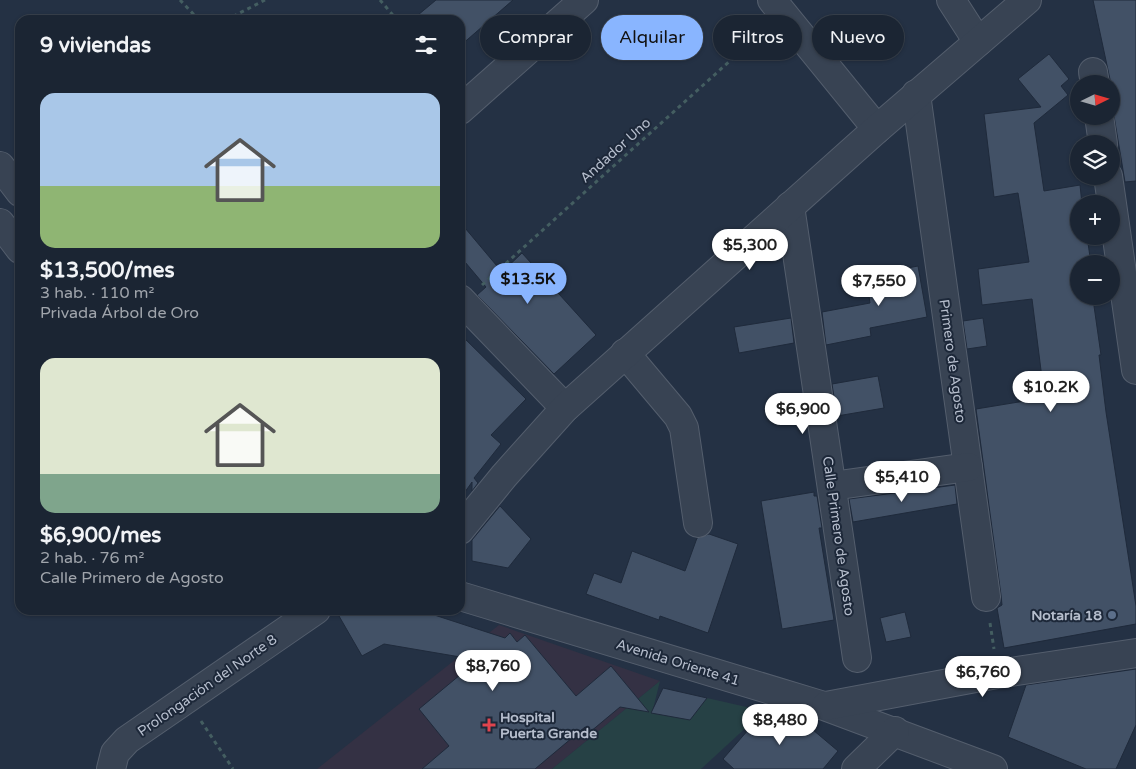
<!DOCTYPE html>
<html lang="es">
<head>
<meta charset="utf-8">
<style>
  :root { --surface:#1b2533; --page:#242d3b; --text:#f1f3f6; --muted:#a0a5ac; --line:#39424e; --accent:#89b5ff }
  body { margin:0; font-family:"Varela Round",sans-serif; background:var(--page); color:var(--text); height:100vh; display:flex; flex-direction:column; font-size:19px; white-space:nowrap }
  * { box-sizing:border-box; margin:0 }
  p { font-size:16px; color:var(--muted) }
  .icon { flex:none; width:28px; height:28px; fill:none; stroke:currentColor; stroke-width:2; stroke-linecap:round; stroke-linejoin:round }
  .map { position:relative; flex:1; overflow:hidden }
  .drawer { position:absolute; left:15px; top:15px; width:450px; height:600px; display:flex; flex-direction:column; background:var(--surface); border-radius:15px; box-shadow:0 1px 4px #0004,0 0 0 1px var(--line) }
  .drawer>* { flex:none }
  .top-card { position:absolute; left:480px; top:15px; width:475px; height:45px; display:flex; gap:10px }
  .needle { width:32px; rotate:85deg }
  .fabs { position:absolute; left:1070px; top:75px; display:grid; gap:10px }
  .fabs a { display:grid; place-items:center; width:50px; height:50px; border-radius:50%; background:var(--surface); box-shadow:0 1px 4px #0004,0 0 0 1px var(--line); font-size:25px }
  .price { position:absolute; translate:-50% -42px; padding:0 11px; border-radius:18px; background:#fff; color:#222; font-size:16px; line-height:32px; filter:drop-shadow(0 1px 2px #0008) }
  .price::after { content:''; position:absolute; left:50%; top:30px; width:15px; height:11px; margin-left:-8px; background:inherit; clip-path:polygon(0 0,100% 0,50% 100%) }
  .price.active { background:var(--accent); color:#111 }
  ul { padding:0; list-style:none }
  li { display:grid; align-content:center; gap:10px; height:265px; padding:0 25px }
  li span { display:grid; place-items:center; height:155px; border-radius:15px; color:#555 }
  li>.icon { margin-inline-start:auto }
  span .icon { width:90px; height:90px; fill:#fffc; stroke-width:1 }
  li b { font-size:21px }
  h2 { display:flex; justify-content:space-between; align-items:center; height:60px; padding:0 25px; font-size:21px }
  .tag { padding:0 18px; border-radius:22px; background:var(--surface); box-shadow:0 1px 4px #0004,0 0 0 1px var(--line); font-size:18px; line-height:45px }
  .tag.active { background:var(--accent); color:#111 }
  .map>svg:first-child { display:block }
  .medical { fill:#343144 }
  .green { fill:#264145 }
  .building { fill:#425166; stroke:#1f2a3b }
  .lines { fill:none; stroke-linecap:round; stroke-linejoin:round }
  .minor-casing { stroke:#545e6d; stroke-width:30 }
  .path { stroke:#445e61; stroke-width:3; stroke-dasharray:4 4; stroke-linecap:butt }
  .minor { stroke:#384353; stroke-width:28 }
  .service-dot { fill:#5c6f8a; stroke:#1d2839; stroke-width:2 }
  .health-dot { fill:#e0444e; stroke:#1d2839; stroke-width:2 }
  .labels { text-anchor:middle; stroke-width:4; stroke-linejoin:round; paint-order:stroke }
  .street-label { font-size:14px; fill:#b6becd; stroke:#1d2839 }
  .poi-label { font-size:14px; font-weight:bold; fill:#b6becd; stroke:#1d2839; text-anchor:end }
</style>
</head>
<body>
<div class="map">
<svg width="1136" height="769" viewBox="0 0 1136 769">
  <rect width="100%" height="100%" fill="#243144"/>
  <path class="medical" d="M499,625L660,681L552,769H317Z"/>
  <path class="green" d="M660,681L652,713L690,720L707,698L764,711L701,769H552Z"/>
  <g class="building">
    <path d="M436,0H513L460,46V20H412Z"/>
    <path d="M1093,0H1136V181L1125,182L1111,98V84Z"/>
    <path d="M1049,54L1069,79L1061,86L1068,95L1034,123L1044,191L1080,185L1082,204H1079V236H1087L1091,264H1079V296H1095L1093,299L1101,355H1099L1106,412L1136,606V624L1004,648L997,608L1002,605L1001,595L976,409L1043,398L1044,394L1032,299L982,305L978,269L1029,262L1018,193L994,197L984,114L1041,107L1018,79Z"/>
    <path d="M460,222L502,272L522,253L596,335L554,374L477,295L486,287L460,256Z"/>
    <path d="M918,266L927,317L870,328L871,336L826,345L822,312L870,303L866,276Z"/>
    <path d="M791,318L794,343L739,353L734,327Z"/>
    <path d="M983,318L987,346L967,349L963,321Z"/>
    <path d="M460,334L526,399L491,435L501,444L474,478L478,483L472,491V482L460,499Z"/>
    <path d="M878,376L884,408L837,416L832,384Z"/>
    <path d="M955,485L957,504L853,522L849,499Z"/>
    <path d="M814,492V496H817L822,528H819L834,620L782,629L761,501Z"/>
    <path d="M500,506L531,539L508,568L472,561V540Z"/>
    <path d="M709,534L738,544L708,633L660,616L659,620L586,594L594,573L621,583L632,551L685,571L697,538Z"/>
    <path d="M350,610H419L505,638L510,633L517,642L525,635L576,696L611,666L649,712L620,707L590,732L585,727L535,769H422L449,746L419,709L478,660L384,644L362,656L339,616Z"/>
    <path d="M905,612L911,637L886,642L880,618Z"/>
    <path d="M1136,669V725L1116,769H1086L1008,737L1026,685Z"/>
    <path d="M663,688L707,698L690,720L651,713Z"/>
    <path d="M768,707L792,728L800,719L838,751L823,769H734L723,759Z"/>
  </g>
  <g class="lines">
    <defs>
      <g id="minor">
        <path d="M772,0L877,129"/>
        <path d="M951,0L978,42"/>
        <path d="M1093,72L1095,84"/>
        <path d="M916,94L986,597"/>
        <path d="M460,110L584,0"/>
        <path d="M1099,116L1103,144"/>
        <path d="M0,166L20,192"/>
        <path d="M1108,176L1136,370"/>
        <path d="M790,206L857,658"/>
        <path d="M0,223L20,249"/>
        <path d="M460,299L565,408"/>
        <path d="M625,353L678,416L684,428L698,523"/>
        <path d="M832,486L968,467"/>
        <path d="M460,530L504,476L565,408L877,129L1027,0"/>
        <path d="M460,596L824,706L993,769"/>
        <path d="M826,706L997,674L1136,653"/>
        <path d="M111,769L115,753L127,740L316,610"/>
        <path d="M856,769L895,731"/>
      </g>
    </defs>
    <use href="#minor" class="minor-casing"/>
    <g class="path">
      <path d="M180,0L199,20"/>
      <path d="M380,0L397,20"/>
      <path d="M226,20L265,0"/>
      <path d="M482,285L763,31"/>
      <path d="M990,623L994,649"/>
      <path d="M201,721L233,769"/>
    </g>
    <use href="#minor" class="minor"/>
  </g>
  <circle class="service-dot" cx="1112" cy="615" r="5"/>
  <path class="health-dot" d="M486.5 717.5h5v5h5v5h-5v5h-5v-5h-5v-5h5z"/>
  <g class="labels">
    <g class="street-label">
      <text transform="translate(615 150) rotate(-42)" y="5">Andador Uno</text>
      <text transform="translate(953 361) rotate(82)" y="5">Primero de Agosto</text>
      <text transform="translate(839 536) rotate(82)" y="5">Calle Primero de Agosto</text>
      <text transform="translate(678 662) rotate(17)" y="5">Avenida Oriente 41</text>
      <text transform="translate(207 685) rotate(-35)" y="5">Prolongación del Norte 8</text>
    </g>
    <g class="poi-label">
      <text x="1102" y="620">Notaría 18</text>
      <text x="500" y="722" text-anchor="start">Hospital<tspan x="500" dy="16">Puerta Grande</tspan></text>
    </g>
  </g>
</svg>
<div class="fabs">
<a><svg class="needle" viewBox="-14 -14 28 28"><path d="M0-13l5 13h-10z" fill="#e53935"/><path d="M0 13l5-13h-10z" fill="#a0a5ac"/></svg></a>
<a><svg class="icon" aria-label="layers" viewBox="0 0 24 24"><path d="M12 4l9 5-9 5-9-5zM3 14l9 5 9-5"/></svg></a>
<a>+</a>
<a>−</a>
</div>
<b class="price" style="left:750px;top:271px">$5,300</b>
<b class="price active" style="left:528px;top:305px">$13.5K</b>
<b class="price" style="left:879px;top:307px">$7,550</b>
<b class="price" style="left:1051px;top:413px">$10.2K</b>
<b class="price" style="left:803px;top:435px">$6,900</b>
<b class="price" style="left:902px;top:503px">$5,410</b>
<b class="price" style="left:493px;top:692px">$8,760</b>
<b class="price" style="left:983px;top:698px">$6,760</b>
<b class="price" style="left:780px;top:746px">$8,480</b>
<div class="top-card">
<a class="tag">Comprar</a>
<a class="tag active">Alquilar</a>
<a class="tag">Filtros</a>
<a class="tag">Nuevo</a>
</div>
<section class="drawer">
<h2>9 viviendas<svg class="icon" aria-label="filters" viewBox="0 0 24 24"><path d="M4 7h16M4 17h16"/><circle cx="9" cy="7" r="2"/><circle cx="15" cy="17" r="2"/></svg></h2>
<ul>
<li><span style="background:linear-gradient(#a9c7e8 60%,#8fb573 0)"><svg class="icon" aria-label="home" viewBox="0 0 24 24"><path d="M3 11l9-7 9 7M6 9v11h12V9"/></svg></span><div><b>$13,500/mes</b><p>3 hab. · 110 m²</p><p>Privada Árbol de Oro</p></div></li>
<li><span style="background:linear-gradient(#dfe7d0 75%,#7fa58c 0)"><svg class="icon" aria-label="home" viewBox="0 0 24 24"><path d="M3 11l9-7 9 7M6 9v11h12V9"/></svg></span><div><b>$6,900/mes</b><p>2 hab. · 76 m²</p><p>Calle Primero de Agosto</p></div></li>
</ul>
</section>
</div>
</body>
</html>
